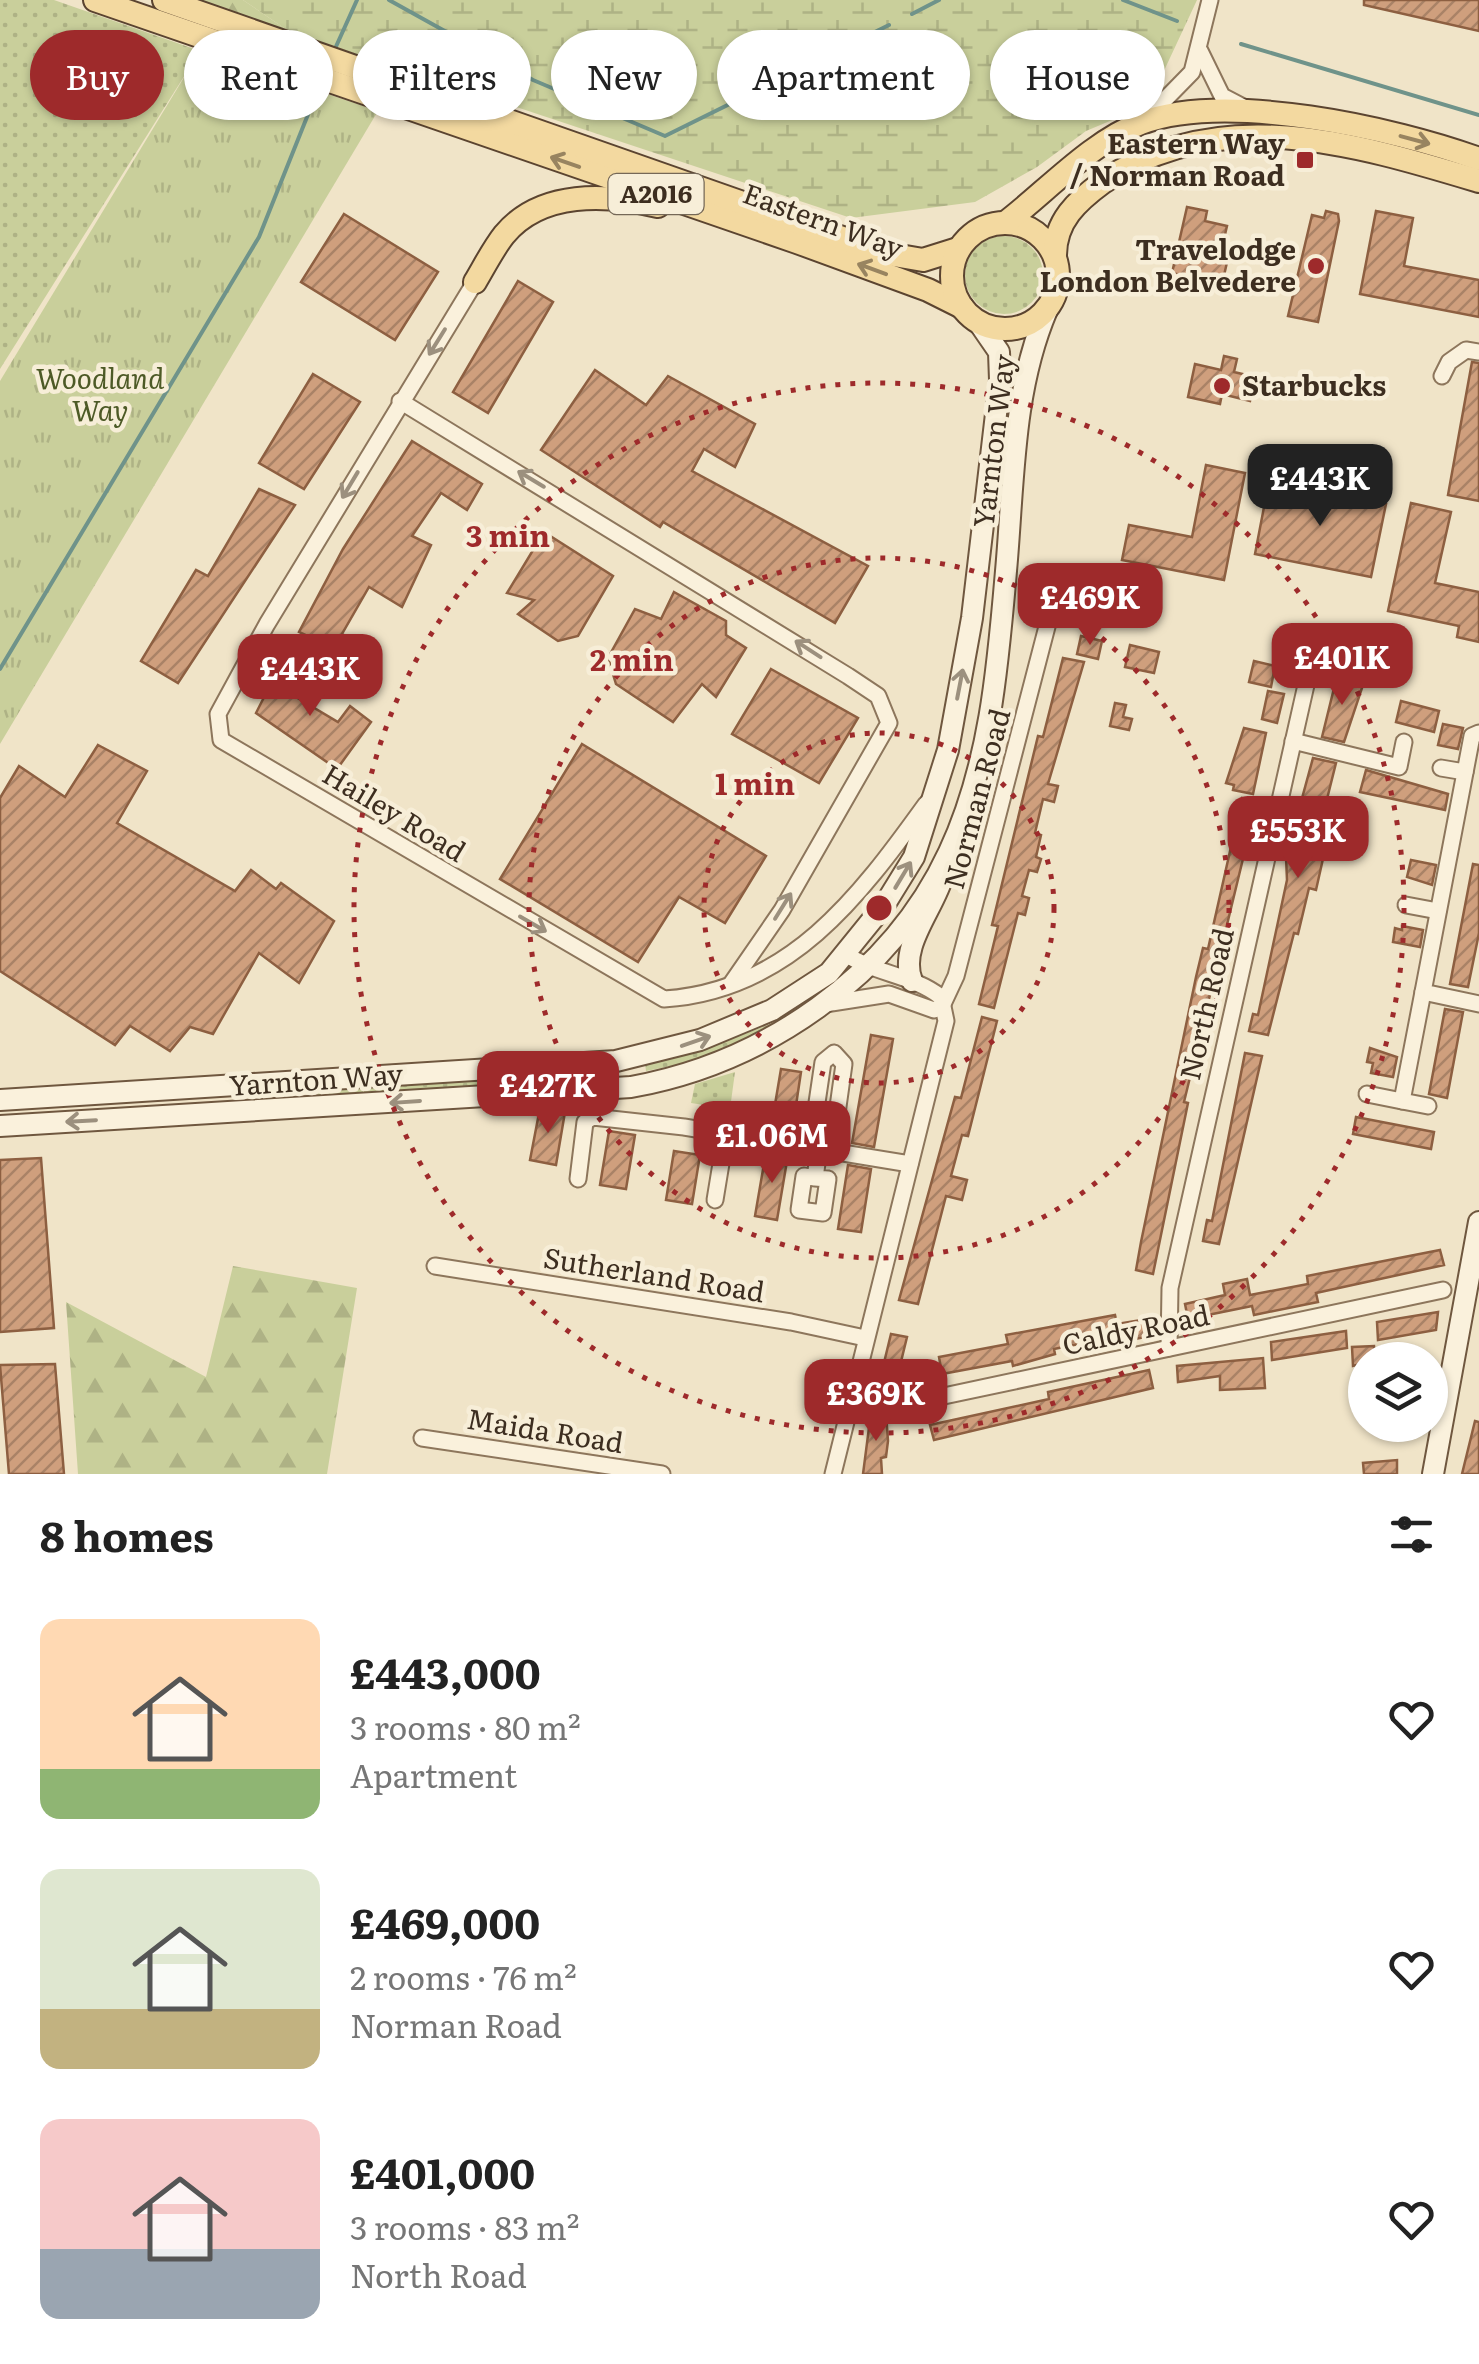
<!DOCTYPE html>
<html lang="en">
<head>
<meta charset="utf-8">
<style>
  :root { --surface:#fff; --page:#f6f6f6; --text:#222; --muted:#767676; --accent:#9e2a2b }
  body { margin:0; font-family:Literata,serif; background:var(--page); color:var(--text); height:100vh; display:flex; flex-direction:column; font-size:38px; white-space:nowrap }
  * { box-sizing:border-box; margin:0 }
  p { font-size:32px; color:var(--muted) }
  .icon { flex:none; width:55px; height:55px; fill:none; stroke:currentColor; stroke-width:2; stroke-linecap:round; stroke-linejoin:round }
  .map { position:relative; height:1474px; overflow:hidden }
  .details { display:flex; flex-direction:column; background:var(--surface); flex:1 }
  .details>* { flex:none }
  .guide { position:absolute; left:30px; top:30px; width:1420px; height:90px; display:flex; gap:20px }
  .controls { position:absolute; left:1348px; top:1342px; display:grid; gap:20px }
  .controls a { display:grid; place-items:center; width:100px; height:100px; border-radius:50%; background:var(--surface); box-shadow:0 2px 8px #0004; font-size:50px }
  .price { position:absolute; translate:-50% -85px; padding:0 22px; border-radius:20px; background:var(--accent); color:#fff; font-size:32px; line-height:65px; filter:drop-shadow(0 2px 5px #0008) }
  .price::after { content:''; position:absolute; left:50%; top:60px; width:30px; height:22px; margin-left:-15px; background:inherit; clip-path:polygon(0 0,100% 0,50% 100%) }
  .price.selected { background:#222; color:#fff }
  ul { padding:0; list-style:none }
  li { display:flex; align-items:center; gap:30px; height:250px; padding:0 40px }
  li span { display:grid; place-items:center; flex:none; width:280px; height:200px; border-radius:20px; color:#555 }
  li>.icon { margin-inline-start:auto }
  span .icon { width:120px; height:120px; fill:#fffc; stroke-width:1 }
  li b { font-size:42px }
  h2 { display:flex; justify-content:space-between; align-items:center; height:120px; padding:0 40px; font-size:42px }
  .chip { padding:0 35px; border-radius:45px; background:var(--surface); box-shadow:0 2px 8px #0004; font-size:35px; line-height:90px }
  .chip.selected { background:var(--accent); color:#fff }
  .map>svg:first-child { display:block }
  .grass { fill:url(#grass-dots) }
  .forest { fill:url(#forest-firs) }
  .wetland { fill:url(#wetland-marsh) }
  .park { fill:url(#park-tufts) }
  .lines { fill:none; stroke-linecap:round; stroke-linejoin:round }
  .stream { stroke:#6f938a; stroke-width:4 }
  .building { fill:url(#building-hatch); stroke:#8d5f41; stroke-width:2.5 }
  .street-casing { stroke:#8d765c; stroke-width:19 }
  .secondary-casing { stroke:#6f573f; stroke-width:24 }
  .primary-casing { stroke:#5b4430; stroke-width:26 }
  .street { stroke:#faf1dc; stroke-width:15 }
  .secondary { stroke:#faf1dc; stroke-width:20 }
  .primary { stroke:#f3d9a0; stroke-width:22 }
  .oneway { stroke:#988460 }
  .oneway2 { stroke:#9c907e }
  .ring { fill:none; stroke:#9e2a2b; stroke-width:5; stroke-dasharray:5 10 }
  .poi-dot { fill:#9e2a2b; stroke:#f7eed8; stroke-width:4 }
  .labels { text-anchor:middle; stroke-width:9; stroke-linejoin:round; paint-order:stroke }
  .shield { fill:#f7eed8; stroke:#756857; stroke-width:2.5 }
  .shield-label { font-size:25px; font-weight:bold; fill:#3d2e20 }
  .poi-label { font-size:28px; font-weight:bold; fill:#3d2e20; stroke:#f7eed8; text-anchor:end }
  .street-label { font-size:28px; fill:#3d2e20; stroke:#f7eed8 }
  .park-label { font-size:28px; font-style:italic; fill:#4d5a26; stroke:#f7eed8 }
  .centre { fill:#9e2a2b; stroke:#f7eed8; stroke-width:5 }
  .ring-label { font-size:30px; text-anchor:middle; font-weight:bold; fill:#9e2a2b; stroke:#f7eed8; stroke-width:9; stroke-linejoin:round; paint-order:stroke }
</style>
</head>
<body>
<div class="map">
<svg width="1479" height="1474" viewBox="0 0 1479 1474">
  <defs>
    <pattern id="grass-dots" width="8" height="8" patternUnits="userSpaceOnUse" patternTransform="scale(2.5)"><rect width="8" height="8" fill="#c9cf9b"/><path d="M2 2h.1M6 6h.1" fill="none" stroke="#aeb285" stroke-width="1.8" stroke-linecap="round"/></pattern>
    <pattern id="forest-firs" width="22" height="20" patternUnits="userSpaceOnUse" patternTransform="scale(2.5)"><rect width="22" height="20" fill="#c9cf9b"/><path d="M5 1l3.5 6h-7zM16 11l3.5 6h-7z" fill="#aeb285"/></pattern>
    <pattern id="wetland-marsh" width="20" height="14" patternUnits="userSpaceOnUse" patternTransform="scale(2.5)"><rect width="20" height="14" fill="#c9cf9b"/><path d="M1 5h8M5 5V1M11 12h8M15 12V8" fill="none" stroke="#aeb285"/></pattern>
    <pattern id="park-tufts" width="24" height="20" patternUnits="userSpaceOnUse" patternTransform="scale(2.5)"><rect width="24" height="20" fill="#c9cf9b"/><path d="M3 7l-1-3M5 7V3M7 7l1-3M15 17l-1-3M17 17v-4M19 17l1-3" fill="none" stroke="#aeb285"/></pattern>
    <pattern id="building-hatch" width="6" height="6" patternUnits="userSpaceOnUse" patternTransform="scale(2.5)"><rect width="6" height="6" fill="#cf9f7d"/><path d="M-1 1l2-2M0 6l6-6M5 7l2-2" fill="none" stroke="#a98266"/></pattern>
  </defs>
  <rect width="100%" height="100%" fill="#f0e4c8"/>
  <g class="grass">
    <path d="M0,0H54L200,51L0,369Z"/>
    <circle cx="1004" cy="275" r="39"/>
    <path d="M797,1014C751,1042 700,1062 646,1071L645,1063L692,1054Z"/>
    <path d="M612,1069L613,1078L315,1097L325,1087Z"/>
    <path d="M735,1072L730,1109L691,1103L695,1084Z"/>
  </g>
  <g class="forest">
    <path d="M198,0H243L290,32Z"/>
    <path d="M233,1266L357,1288L327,1474H78L66,1302L206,1377Z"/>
  </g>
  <path class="wetland" d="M243,0H1197L1148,105L1086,131L1037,167L975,202L851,218L290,32Z"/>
  <path class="park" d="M200,51L378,111L0,744V381Z"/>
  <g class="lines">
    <g class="stream">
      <path d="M389,0L533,80L665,136L889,25"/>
      <path d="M1123,0L1177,21"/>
      <path d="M912,14L939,0"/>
      <path d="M1241,44L1479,115"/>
      <path d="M334,51L357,0"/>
      <path d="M0,669L259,237L319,87"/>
    </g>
  </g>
  <g class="building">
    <path d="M1364,0H1479V31L1364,5Z"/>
    <path d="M1187,207L1207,211L1205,221L1227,226L1223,243L1231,245L1222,284L1172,273Z"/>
    <path d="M1326,211L1338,214L1339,221L1318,322L1288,316L1312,215L1324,218Z"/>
    <path d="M1376,211L1413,218L1404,266L1479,280V317L1360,294Z"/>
    <path d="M344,214L438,272L395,340L301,282Z"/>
    <path d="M518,281L553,302L488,413L453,392Z"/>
    <path d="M1224,356L1237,359L1234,372L1255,377L1250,401L1222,394L1220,404L1188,397L1195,364L1221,370Z"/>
    <path d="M1472,362L1479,363V501L1448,495Z"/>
    <path d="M595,370L646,405L668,376L755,424L735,467L704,449L692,471L868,566L835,623L663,522L660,527L541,450Z"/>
    <path d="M313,374L360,402L304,489L259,463Z"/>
    <path d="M412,441L482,484L467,510L441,493L412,536L431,545L402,607L369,587L342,634L369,648L362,662L299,632L343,549Z"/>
    <path d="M1206,465L1245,473L1224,580L1122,560L1129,525L1192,537Z"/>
    <path d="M1269,481L1386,504L1371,577L1255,554Z"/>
    <path d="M259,489L295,505L178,683L141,661L196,570L208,576Z"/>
    <path d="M1411,503L1451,512L1435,583L1479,592V642L1457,637L1459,626L1388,611Z"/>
    <path d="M544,532L613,576L578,636L558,641L518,614L534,600L507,593Z"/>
    <path d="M674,592L726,621V635L746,648L716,697L702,684L673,722L616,684L608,658L635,609L661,619Z"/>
    <path d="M1081,636L1102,641L1098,659L1077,654Z"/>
    <path d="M1130,645L1159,652L1154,673L1125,667Z"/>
    <path d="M1063,658L1084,662L1048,784L1058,786L1054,802L1043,799L1035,833L1041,835L1036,857L1041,859L1037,872L1029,870L1022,896L1029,898L1025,915L1018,913L994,1008L979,1004L998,926L992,925L1038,736L1043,737Z"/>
    <path d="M1254,661L1275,666L1271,687L1249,682Z"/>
    <path d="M282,662L308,675L296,697L338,722L350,706L371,722L337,769L256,713Z"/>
    <path d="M771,669L858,718L819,783L732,734Z"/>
    <path d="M1337,676L1364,682L1344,742L1322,737Z"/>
    <path d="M1268,691L1284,694L1277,723L1262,719Z"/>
    <path d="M1401,701L1439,711L1434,732L1396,722Z"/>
    <path d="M1115,703L1126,705L1123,717L1132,719L1129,730L1110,726Z"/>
    <path d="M1443,724L1463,728L1458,749L1438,745Z"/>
    <path d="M1244,728L1266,733L1253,794L1233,790L1234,785L1226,783Z"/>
    <path d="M582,744L766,856L725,923L679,897L638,962L500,879Z"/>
    <path d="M98,745L147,771L117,823L235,891L251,870L276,889L281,883L334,921L299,983L259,953L213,1034L190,1027L170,1051L130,1026L115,1045L0,971V798L19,766L65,797Z"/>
    <path d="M1313,758L1336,763L1324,811L1333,814L1316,890L1309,888L1298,934L1294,933L1268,1035L1249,1031L1253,1014L1258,1015L1287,880L1286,857Z"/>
    <path d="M1366,770L1448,794L1445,810L1360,792Z"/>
    <path d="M1242,798L1257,801L1184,1102L1188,1103L1153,1274L1136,1270L1141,1242L1196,977L1203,948L1208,949Z"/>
    <path d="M1411,860L1436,865L1432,885L1407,877Z"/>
    <path d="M1473,864L1479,865V933L1468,987L1450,984Z"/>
    <path d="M1402,926L1423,930L1420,947L1393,942L1395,928L1402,930Z"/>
    <path d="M1445,1009L1463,1012L1447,1098L1429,1094Z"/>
    <path d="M982,1017L997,1021L968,1136L962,1135L951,1176L967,1180L962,1200L946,1196L918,1304L899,1300L955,1097L961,1098Z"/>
    <path d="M871,1035L893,1039L874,1147L852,1143Z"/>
    <path d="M1370,1048L1397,1057L1393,1077L1371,1073L1373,1063L1367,1062Z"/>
    <path d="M1245,1053L1262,1056L1219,1244L1203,1241L1207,1220L1212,1221Z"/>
    <path d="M781,1069L801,1072L792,1132L771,1128Z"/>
    <path d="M540,1108L565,1112L556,1165L530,1160Z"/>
    <path d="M1356,1117L1434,1132L1431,1149L1353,1134Z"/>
    <path d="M609,1131L635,1135L626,1189L600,1185Z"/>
    <path d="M674,1151L700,1155L692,1204L666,1200Z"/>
    <path d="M766,1152L788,1155L777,1220L755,1216Z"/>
    <path d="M41,1158L54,1328L0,1332V1160Z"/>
    <path d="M848,1165L871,1169L861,1232L838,1229Z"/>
    <path d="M1440,1250L1444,1265L1316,1293L1318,1302L1254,1315L1252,1306L1188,1319L1185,1304L1225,1295L1223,1284L1247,1279L1250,1295L1308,1284L1307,1276Z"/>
    <path d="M1438,1312L1436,1330L1378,1340L1377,1322Z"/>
    <path d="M1115,1315L1117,1324L1154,1318L1156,1335L1124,1341L1123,1335L1054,1349L1055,1354L1013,1366L1012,1361L942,1374L939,1357L1008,1344L1006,1335Z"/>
    <path d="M1346,1331L1347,1348L1272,1360L1271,1342Z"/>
    <path d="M891,1334L907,1337L897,1378L881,1375Z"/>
    <path d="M1374,1346L1375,1360L1353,1366L1352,1347Z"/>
    <path d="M1263,1358L1265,1388L1220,1390V1376L1178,1382L1177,1366Z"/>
    <path d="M55,1364L64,1474H9L0,1365Z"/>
    <path d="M1149,1370L1153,1388L934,1440L930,1425L1049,1399L1048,1392Z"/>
    <path d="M871,1412L886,1413L888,1441L886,1457L881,1458L882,1474H863Z"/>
    <path d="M1475,1421L1479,1422V1474H1462Z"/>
    <path d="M1397,1460V1474H1364L1363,1463Z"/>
  </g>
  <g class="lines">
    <defs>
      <g id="street">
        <path d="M1200,51L1222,96L1245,108"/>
        <path d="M1147,118L1192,72L1210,0"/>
        <path d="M475,282L267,624L218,714L221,740L664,999C789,991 859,897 926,804"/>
        <path d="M1442,376L1449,362L1466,350L1479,352"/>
        <path d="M400,401L848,676L878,696L889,723L782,910L731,984"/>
        <path d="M1479,733L1472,736L1423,992L1479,1004"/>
        <path d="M1293,741L1399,767L1404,742"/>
        <path d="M1441,768L1465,772"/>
        <path d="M1406,905L1438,911"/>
        <path d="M1423,992L1402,1101L1428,1106"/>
        <path d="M825,1004L889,994L934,1010L942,1006"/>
        <path d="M942,1006L956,976L1056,592"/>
        <path d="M1367,1094L1402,1101"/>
        <path d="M815,1178L804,1176L799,1210L823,1213L828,1179L815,1178L821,1134L836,1121L844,1064L834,1053L823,1062L815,1116L821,1134"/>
        <path d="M578,1179L585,1122L593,1117L684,1127L910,1164"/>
        <path d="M715,1200L726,1133"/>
        <path d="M435,1266L791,1322L865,1338"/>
        <path d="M1169,1348L1170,1288L1306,685L1304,673"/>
        <path d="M851,1396L925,1400L1443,1290"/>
        <path d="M422,1438L662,1474"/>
        <path d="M833,1474L946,1021L941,997C913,975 876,974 847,955"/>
      </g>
      <g id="secondary">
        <path d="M912,981C898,946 935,908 944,873"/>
        <path d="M0,1100L616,1061L700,1040L772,1010L829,973L885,904L914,857L948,750L972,618L1000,380L999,352L979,323"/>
        <path d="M0,1126L631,1087C764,1063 891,977 949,852C990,765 998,665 1006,571C1014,483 1012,392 1047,310"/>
        <path d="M1433,1474L1479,1222"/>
      </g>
      <g id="primary">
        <path d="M95,0L797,242L928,290L962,307"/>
        <path d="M164,0L888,254L923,260L958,249"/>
        <circle cx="1005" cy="276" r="53"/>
        <path d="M1005,223C1047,191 1091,142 1141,123C1226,91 1394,128 1479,159"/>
        <path d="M1055,255C1055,221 1077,201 1103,182C1218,102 1356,144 1479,181"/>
        <path d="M475,282C484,267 493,249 504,235C541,190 607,194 658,206"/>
      </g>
    </defs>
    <use href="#street" class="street-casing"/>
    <use href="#secondary" class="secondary-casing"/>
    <use href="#primary" class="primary-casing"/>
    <use href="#street" class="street"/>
    <use href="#secondary" class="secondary"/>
    <use href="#primary" class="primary"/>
  </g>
  <defs><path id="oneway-shaft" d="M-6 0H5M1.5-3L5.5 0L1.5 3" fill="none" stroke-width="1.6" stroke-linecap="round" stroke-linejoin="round" transform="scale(2.5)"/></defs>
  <g class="oneway">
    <use href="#oneway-shaft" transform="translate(1415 140) rotate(15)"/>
    <use href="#oneway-shaft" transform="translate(565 162) rotate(-161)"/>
    <use href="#oneway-shaft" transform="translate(872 269) rotate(-160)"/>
  </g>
  <g class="oneway2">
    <use href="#oneway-shaft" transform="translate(437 342) rotate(122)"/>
    <use href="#oneway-shaft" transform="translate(531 479) rotate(-149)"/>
    <use href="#oneway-shaft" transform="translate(350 485) rotate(121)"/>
    <use href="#oneway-shaft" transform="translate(808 649) rotate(-147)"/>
    <use href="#oneway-shaft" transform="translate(960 684) rotate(-79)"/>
    <use href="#oneway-shaft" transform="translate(903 875) rotate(-59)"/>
    <use href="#oneway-shaft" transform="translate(783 906) rotate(-58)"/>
    <use href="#oneway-shaft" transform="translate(533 924) rotate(30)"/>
    <use href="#oneway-shaft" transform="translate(696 1041) rotate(-19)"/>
    <use href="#oneway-shaft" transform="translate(405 1102) rotate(176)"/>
    <use href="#oneway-shaft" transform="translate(81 1121) rotate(177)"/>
  </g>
  <g class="ring">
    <circle cx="879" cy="908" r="175"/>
    <circle cx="879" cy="908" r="350"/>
    <circle cx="879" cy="908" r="525"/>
  </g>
  <g class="poi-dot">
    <rect x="1295" y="150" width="20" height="20" rx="5"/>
    <circle cx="1316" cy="266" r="10"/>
    <circle cx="1222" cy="386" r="10"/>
  </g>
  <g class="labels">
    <rect class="shield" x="608.5" y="174" width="95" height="40" rx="8"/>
    <g class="shield-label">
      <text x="656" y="203">A2016</text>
    </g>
    <g class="poi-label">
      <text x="1285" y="154">Eastern Way<tspan x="1285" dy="32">/ Norman Road</tspan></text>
      <text x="1296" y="260">Travelodge<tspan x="1296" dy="32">London Belvedere</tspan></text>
      <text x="1242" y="396" text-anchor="start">Starbucks</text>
    </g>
    <g class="street-label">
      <text transform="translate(823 221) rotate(20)" y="10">Eastern Way</text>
      <text transform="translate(994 441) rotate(-83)" y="10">Yarnton Way</text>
      <text transform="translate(977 799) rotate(-75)" y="10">Norman Road</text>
      <text transform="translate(394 813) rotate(31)" y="10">Hailey Road</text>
      <text transform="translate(1207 1004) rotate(-77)" y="10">North Road</text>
      <text transform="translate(316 1080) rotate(-4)" y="10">Yarnton Way</text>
      <text transform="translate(654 1275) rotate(9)" y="10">Sutherland Road</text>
      <text transform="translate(1136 1330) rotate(-12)" y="10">Caldy Road</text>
      <text transform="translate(545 1431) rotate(9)" y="10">Maida Road</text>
    </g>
    <g class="park-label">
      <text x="100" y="389">Woodland<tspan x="100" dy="32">Way</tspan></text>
    </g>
  </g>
  <circle cx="879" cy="908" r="15" class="centre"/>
  <g class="ring-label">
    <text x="508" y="547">3 min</text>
    <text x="632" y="671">2 min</text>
    <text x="755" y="795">1 min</text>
  </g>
</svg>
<div class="controls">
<a><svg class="icon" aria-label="layers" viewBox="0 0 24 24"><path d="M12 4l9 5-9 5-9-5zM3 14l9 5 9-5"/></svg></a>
</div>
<b class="price selected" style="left:1320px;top:529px">£443K</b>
<b class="price" style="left:1090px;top:648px">£469K</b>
<b class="price" style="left:1342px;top:708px">£401K</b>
<b class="price" style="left:310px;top:719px">£443K</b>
<b class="price" style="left:1298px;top:881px">£553K</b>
<b class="price" style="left:548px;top:1136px">£427K</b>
<b class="price" style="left:772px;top:1186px">£1.06M</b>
<b class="price" style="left:876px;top:1444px">£369K</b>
<div class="guide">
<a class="chip selected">Buy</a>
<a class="chip">Rent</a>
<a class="chip">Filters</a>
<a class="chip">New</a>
<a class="chip">Apartment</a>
<a class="chip">House</a>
</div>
</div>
<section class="details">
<h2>8 homes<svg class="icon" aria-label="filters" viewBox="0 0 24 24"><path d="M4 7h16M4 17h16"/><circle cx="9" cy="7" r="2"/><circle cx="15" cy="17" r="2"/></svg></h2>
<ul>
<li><span style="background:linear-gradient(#ffd9b3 75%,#8fb573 0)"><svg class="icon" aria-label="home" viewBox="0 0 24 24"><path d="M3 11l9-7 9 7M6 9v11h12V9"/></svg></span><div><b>£443,000</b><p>3 rooms · 80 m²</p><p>Apartment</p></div><svg class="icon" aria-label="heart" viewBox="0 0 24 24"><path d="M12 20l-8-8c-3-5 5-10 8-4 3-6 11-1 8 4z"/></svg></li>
<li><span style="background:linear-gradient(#dfe7d0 70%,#c2b280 0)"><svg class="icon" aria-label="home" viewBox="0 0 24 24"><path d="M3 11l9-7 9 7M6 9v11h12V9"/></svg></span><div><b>£469,000</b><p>2 rooms · 76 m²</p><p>Norman Road</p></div><svg class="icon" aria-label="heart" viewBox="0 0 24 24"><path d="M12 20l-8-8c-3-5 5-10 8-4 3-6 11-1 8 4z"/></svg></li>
<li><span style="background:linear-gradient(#f6c9c9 65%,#9aa5b1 0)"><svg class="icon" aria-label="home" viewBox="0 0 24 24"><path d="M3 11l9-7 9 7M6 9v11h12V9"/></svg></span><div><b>£401,000</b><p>3 rooms · 83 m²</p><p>North Road</p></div><svg class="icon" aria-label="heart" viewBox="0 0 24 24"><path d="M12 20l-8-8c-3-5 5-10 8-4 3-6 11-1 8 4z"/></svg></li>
</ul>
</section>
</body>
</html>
